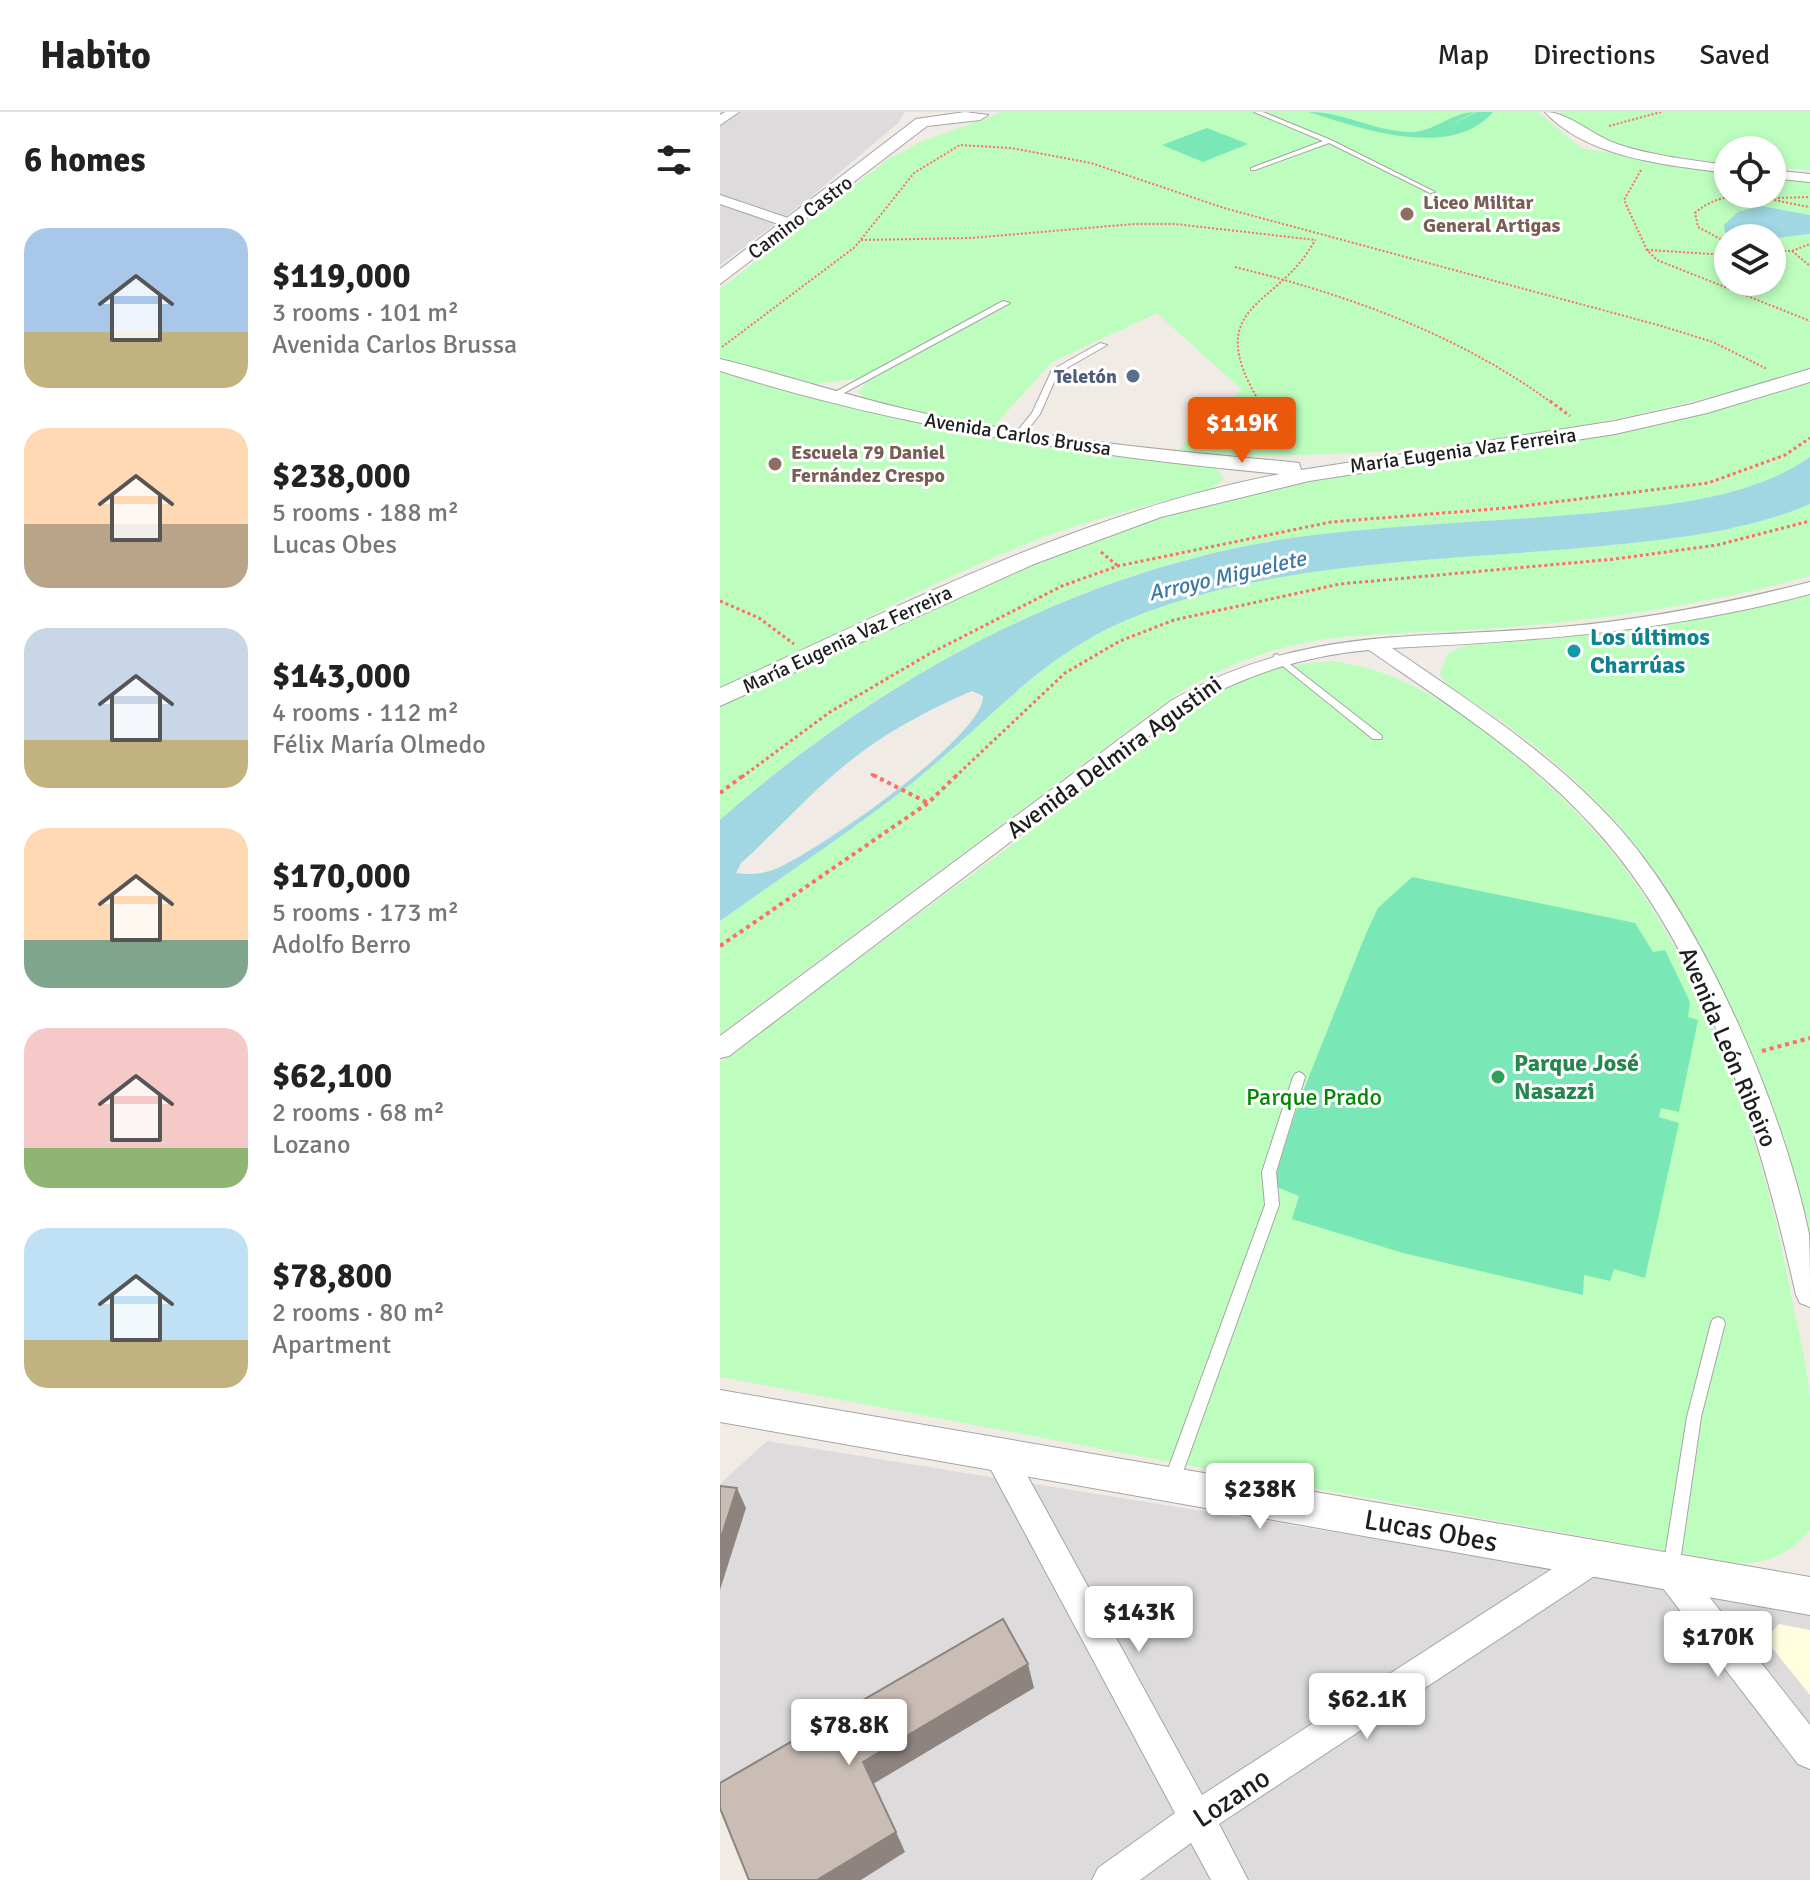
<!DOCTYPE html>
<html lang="en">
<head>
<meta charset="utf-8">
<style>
  :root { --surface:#fff; --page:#f2f2f2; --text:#222; --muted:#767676; --line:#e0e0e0; --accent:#ea580c }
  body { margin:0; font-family:Signika,sans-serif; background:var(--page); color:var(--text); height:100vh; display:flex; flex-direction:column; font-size:30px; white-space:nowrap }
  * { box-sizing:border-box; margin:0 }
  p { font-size:26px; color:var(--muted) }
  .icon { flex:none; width:44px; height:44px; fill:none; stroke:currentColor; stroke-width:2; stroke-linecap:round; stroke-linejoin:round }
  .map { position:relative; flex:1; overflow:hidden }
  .panel { display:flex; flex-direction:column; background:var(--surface); width:720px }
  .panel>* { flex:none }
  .controls { position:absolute; left:994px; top:24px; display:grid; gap:16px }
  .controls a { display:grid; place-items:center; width:72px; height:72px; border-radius:50%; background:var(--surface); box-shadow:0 4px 12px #0003; font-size:40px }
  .price { position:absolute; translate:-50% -68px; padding:0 18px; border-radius:8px; background:#fff; color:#222; font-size:26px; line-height:52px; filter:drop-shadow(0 2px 4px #0008) }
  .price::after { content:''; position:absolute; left:50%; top:48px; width:24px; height:18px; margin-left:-12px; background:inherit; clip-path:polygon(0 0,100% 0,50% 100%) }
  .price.on { background:var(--accent); color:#fff }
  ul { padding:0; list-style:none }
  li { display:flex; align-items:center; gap:24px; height:200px; padding:0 24px }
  li span { display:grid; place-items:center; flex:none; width:224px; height:160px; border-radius:24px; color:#555 }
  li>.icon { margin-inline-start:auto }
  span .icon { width:96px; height:96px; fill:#fffc; stroke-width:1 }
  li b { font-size:34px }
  h2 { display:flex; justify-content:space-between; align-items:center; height:96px; padding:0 24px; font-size:34px }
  header { display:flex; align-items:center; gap:48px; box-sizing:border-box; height:112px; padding:0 40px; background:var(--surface); border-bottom:2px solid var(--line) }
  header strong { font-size:38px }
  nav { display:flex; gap:44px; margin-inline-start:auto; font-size:28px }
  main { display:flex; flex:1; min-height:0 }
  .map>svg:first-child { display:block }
  .residential { fill:#dddbdb }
  .education { fill:#fffdde }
  .park { fill:#bdfebe; fill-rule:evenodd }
  .pitch { fill:#7ae7b6 }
  .water { fill:#a0d7e2; fill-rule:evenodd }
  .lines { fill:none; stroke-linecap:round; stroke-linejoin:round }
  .service-casing { stroke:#a5a5a5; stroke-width:2 }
  .minor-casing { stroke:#a5a5a5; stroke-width:2 }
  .tertiary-casing { stroke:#a5a5a5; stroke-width:2 }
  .path-far2 { stroke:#ff6d66; stroke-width:2; stroke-dasharray:2 2; stroke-linecap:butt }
  .path-far1 { stroke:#ff6d66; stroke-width:3; stroke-dasharray:3 3; stroke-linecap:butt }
  .path { stroke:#ff6d66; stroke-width:4; stroke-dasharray:4 4; stroke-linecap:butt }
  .service { fill:#fff; fill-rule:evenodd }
  .minor { fill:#fff; fill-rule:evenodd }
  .tertiary { fill:#fff; fill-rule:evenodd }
  .shaded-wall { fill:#8d847f }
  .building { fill:#c9bdb6; stroke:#8d847f; stroke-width:2 }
  .education-dot { fill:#8d6e63; stroke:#fff; stroke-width:3 }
  .service-dot { fill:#5c6f8a; stroke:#fff; stroke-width:3 }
  .culture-dot { fill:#0f9aa8; stroke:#fff; stroke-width:3 }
  .leisure-dot { fill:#2e9e5b; stroke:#fff; stroke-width:3 }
  .labels { text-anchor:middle; stroke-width:6; stroke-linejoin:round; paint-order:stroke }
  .far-education-label { font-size:20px; font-weight:bold; fill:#785e54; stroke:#fff; text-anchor:start }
  .far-street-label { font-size:20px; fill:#1e1e1e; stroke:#fff }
  .far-service-label { font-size:20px; font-weight:bold; fill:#4e5e75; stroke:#fff; text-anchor:end }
  .far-water-label { font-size:22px; font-style:italic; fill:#3d78a6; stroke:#fff }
  .culture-label { font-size:24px; font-weight:bold; fill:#0d838f; stroke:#fff; text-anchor:start }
  .street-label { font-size:24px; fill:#1e1e1e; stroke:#fff }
  .leisure-label { font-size:24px; font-weight:bold; fill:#27864d; stroke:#fff; text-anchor:start }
  .park-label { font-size:24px; fill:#018805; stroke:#fff }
  .near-street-label { font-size:28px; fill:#1e1e1e; stroke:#fff }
</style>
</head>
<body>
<header>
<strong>Habito</strong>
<nav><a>Map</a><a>Directions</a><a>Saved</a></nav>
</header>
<main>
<section class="panel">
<h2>6 homes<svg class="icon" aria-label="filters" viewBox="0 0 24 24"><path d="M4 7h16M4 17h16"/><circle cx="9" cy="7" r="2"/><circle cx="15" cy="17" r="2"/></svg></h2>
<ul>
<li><span style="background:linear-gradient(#a9c7e8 65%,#c2b280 0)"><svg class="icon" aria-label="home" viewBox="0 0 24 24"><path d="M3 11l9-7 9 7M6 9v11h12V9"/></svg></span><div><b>$119,000</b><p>3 rooms · 101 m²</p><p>Avenida Carlos Brussa</p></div></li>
<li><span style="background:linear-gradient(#ffd9b3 60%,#b9a48a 0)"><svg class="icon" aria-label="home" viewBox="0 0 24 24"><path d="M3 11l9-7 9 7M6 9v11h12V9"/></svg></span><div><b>$238,000</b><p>5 rooms · 188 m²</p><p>Lucas Obes</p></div></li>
<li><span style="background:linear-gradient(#c9d6e8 70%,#c2b280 0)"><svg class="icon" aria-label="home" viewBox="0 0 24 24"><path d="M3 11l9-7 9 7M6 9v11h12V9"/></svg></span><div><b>$143,000</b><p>4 rooms · 112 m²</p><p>Félix María Olmedo</p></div></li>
<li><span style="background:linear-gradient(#ffd9b3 70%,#7fa58c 0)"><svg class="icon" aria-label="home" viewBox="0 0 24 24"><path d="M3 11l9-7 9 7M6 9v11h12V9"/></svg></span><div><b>$170,000</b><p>5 rooms · 173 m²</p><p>Adolfo Berro</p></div></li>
<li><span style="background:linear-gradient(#f6c9c9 75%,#8fb573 0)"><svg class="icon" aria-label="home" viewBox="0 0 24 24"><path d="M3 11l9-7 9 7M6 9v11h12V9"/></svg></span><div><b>$62,100</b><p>2 rooms · 68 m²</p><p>Lozano</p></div></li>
<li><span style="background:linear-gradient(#bfe0f5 70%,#c2b280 0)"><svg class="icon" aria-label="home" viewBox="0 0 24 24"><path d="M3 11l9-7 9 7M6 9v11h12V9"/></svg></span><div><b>$78,800</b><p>2 rooms · 80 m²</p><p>Apartment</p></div></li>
</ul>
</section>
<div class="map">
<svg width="1090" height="1768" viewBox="0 0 1090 1768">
  <rect width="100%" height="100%" fill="#f0ebe4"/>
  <g class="residential">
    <path d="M0,0H185L178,11L87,88L0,153Z"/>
    <path d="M47,1329L1090,1497V1768H29L0,1698V1372Z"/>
  </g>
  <path class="education" d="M1059,1512L1090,1518V1583L1045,1527Z"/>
  <g class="park">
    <path d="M283,0H818L861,36L1008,60V82H1052V66L1090,69V256C887,320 680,352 468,341L459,337L522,278L437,201L332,250L273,315L145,288L139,280L145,272L133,267L88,273L0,248V177L167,48L200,30ZM1008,126H1052V170H1008Z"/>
    <path d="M839,0H1090V58L1052,56V38H1008V51C951,45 885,38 839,0Z"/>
    <path d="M0,258C161,310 328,328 494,353L504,367L492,376C434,393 373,406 316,428C207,471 106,529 0,577Z"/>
    <path d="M1090,270V345C1034,384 959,392 893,399C797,409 700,411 603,422C380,446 165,560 0,708V594L323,445L392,420L508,387L596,367L801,338L922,316Z"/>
    <path d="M1090,392V464C989,492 882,508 777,516C648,526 572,511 454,584L0,922V809C72,757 147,710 215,652C287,591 331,536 424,501C568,447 732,449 883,434C953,427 1025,420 1090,392Z"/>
    <path d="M1090,481V1125C1072,1051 1044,983 1012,914C995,878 980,840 961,804C910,703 819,631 726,572L720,562L728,541L744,534L956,510Z"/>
    <path d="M608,549C676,555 732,593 784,635C828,671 869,709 903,754C992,875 1041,1027 1069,1172C1076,1211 1088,1252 1090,1291C1090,1333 1090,1376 1090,1418C1066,1445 1045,1454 1009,1450L541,1367L0,1265V950L497,580L553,555Z"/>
  </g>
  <g class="pitch">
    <path d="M589,0C624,0 654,19 689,20C713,21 732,0 755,0L726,15L757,0H773C731,49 639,16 589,0Z"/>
    <path d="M487,16L528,32L483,50L442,33Z"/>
    <path d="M692,765L915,811L933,840L945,838L970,890L968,905L978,908L959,1000L941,996L939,1005L959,1011L925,1166L894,1157L890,1169L864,1163L863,1183L683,1141L572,1107L579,1084L552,1073L580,987L645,824L658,796Z"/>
  </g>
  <g class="water">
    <path d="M1040,94L1090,103V122C1062,124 1032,134 1005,120L1004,113L1018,100Z"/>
    <path d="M1090,345V392C1025,420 953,427 883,434C732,449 568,447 424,501C331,536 287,591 215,652C147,710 72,757 0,809V708C168,559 378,447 603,422C700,411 797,409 893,399C959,392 1034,384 1090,345ZM252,579L263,584C265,624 93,743 53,758C41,762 29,763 16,761L21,751C61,715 96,674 139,642C172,617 214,595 252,579Z"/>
  </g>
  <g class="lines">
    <defs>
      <g id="service">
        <path d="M534,0H543L611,28L715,80L710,81L609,31L535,58H531V56L603,29Z"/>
        <path d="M283,189L290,191L111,288L104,286Z"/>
        <path d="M380,231L387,233L338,261L320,302L301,326H295V322L312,301L332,258Z"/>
        <path d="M557,542L661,623L662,625L661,627H653L554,547V543Z"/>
        <path d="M579,960L583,962L585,965L556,1060L559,1093L459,1371L456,1376L451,1378L446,1376L443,1371L545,1093L542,1060L573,965L575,962Z"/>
        <path d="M998,1205L1003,1207L1005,1211L981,1305L959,1457L957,1462L951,1464L945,1462L943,1457L967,1305L991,1211L993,1207Z"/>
      </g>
      <g id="minor">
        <path d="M5,0H19L0,13V3Z"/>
        <path d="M825,0C849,0 873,24 897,32C933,44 971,48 1008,53V61C948,53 869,47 825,0Z"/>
        <path d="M1052,58L1090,62V70L1052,66Z"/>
        <path d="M0,83L77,109L79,112L67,115L0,92Z"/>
        <path d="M1090,470V482C952,519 814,529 672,536C749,589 828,639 892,708C981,803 1063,995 1089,1122C1090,1144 1090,1172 1090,1195L1080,1191L1076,1183C1041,1026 987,841 877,719C812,646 729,593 649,538C582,544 525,563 466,596L9,944L0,946V924L452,588C585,513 695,528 840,515C925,508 1007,491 1090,470Z"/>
        <path d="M280,1330L291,1334L482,1683L863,1437L874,1432L885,1437L890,1447L885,1457L499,1712L528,1768H491L471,1731L420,1768H372L378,1756L455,1701L269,1354L265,1344L269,1334Z"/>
        <path d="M950,1445L961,1449L1090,1613V1657L1078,1652L939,1471L934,1460L939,1449Z"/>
      </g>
      <g id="tertiary">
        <path d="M245,0L268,3L260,8L207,14L0,172V157L196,7Z"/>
        <path d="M0,247C69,264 137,287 207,302C327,327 449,339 571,350L579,351L581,358L895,309L972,292L1090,257V270L987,301L895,322L589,369L441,405L314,452L0,594V576C182,493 362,400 560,362C370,344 183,317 0,259Z"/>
        <path d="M0,1278L1090,1465V1503L0,1310Z"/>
      </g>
    </defs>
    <use href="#service" class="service-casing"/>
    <use href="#minor" class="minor-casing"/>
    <use href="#tertiary" class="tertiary-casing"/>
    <g class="path-far2">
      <path d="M889,14L941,0"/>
      <path d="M921,58L904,88L927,138L937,148L1090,209"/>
      <path d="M1058,86L1090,85"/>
      <path d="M141,128L251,126L414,112H455L596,128"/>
      <path d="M1008,131L978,115L975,101C1009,71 1050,89 1090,95"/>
      <path d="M927,138L1008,143"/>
      <path d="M1052,139H1072L1090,132"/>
      <path d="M1072,139L1090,154"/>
      <path d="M515,155C628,183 738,222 832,291"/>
      <path d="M2,235L135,135L194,61L240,33L291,36L371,51L504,96L938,213L993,230L1047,257"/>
      <path d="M540,291C479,190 559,197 595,128"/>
    </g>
    <g class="path-far1">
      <path d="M539,289L572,338"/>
      <path d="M830,289L850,304"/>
      <path d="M381,440L398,454"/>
      <path d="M0,489L39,506L74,532"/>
      <path d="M151,662L157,665"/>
      <path d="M22,665L110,600L209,542L342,474L398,454L611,410L786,396L988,371L1065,343L1090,326"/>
      <path d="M235,665L345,561L400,529L454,508L620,472L895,447L997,433L1090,409"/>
    </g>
    <g class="path">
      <path d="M153,663L208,691"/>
      <path d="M0,681L24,663"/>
      <path d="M0,834L208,691L237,663"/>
      <path d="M1042,939L1090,926"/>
    </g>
    <use href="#service" class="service"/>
    <use href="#minor" class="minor"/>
    <use href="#tertiary" class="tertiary"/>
  </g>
  <g class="shaded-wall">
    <path d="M17,1376L26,1396L0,1478V1429Z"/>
    <path d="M308,1552L314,1576L153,1672L143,1650Z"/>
    <path d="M176,1720L185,1740L141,1768H97Z"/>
  </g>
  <g class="building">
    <path d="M0,1374L17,1376L0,1429Z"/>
    <path d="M283,1507L308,1552L143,1650L176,1720L97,1768H29L0,1696V1671Z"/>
  </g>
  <g class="education-dot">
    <circle cx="687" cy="102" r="8"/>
    <circle cx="55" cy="352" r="8"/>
  </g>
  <circle class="service-dot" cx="413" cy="264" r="8"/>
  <circle class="culture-dot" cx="854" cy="539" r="8"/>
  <circle class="leisure-dot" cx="778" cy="965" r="8"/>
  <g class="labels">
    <g class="far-education-label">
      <text x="703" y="97">Liceo Militar<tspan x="703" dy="23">General Artigas</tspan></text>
      <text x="71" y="347">Escuela 79 Daniel<tspan x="71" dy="23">Fernández Crespo</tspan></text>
    </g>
    <g class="far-street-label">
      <text transform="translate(80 105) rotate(-37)" y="7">Camino Castro</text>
      <text transform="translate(298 322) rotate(9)" y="7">Avenida Carlos Brussa</text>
      <text transform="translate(743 338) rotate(-8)" y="7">María Eugenia Vaz Ferreira</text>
      <text transform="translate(127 527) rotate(-25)" y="7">María Eugenia Vaz Ferreira</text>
    </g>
    <g class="far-service-label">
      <text x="397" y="271">Teletón</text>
    </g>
    <g class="far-water-label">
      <text transform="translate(507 463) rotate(-13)" y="8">Arroyo Miguelete</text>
    </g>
    <g class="culture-label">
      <text x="870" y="533">Los últimos<tspan x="870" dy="28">Charrúas</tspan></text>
    </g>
    <g class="street-label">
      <text transform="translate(394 645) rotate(-36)" y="8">Avenida Delmira Agustini</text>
      <text transform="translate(1008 935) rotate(67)" y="8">Avenida León Ribeiro</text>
    </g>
    <g class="leisure-label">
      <text x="794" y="959">Parque José<tspan x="794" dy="28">Nasazzi</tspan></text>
    </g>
    <g class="park-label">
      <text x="594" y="993">Parque Prado</text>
    </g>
    <g class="near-street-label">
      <text transform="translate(711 1418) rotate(10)" y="10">Lucas Obes</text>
      <text transform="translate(511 1685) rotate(-33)" y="10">Lozano</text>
    </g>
  </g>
</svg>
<div class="controls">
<a><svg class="icon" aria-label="locate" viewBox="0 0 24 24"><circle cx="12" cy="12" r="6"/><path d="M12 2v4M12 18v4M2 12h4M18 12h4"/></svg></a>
<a><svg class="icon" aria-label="layers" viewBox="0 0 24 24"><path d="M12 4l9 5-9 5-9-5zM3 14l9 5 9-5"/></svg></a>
</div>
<b class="price on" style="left:522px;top:353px">$119K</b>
<b class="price" style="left:540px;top:1419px">$238K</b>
<b class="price" style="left:419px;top:1542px">$143K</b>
<b class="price" style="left:998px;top:1567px">$170K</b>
<b class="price" style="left:647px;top:1629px">$62.1K</b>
<b class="price" style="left:129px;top:1655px">$78.8K</b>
</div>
</main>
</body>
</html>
